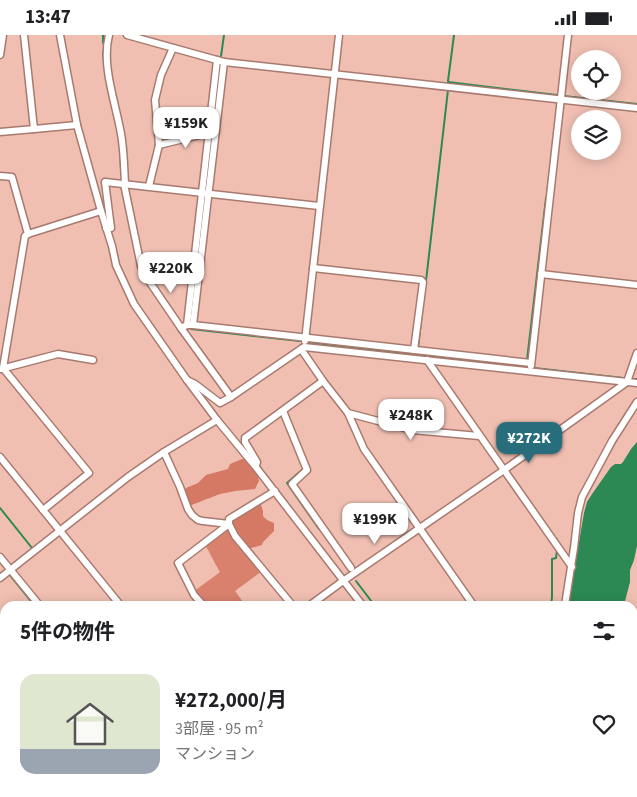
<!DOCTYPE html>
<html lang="ja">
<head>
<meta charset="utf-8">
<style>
  :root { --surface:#fff; --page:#f2f2f2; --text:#202124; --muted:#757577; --line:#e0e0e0; --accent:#276d7c }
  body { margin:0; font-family:"Source Sans 3","Noto Sans JP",sans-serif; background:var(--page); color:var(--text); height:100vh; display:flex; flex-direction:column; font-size:19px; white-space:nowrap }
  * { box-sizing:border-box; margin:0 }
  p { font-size:16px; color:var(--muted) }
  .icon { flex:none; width:28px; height:28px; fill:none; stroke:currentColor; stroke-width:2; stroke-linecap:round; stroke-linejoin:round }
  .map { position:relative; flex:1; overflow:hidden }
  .panel { position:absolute; left:0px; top:566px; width:638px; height:196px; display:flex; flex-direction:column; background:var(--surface); border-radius:15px 15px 0 0; box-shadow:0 2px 12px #0003 }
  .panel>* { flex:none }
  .tools { position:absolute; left:571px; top:15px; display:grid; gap:10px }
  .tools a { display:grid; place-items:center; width:50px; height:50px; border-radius:50%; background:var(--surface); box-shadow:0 2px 12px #0003; font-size:25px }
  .price { position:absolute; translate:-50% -42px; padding:0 11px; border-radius:10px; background:#fff; color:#222; font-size:16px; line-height:32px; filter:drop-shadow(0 1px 2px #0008) }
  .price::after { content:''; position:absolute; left:50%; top:30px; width:15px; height:11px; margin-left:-8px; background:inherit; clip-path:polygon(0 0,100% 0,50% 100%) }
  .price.current { background:var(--accent); color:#fff }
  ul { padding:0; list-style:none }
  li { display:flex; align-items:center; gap:15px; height:125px; padding:0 20px }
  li+li { border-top:1px solid var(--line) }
  li span { display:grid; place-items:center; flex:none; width:140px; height:100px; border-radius:15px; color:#555 }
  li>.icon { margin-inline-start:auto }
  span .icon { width:60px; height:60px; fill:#fffc; stroke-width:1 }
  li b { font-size:21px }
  h2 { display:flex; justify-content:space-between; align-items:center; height:60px; padding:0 20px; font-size:21px }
  .status { display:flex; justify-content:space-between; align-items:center; height:35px; padding:0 25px; background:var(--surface); direction:ltr }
  .status svg { height:14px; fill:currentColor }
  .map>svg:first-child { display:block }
  .green { fill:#d9816d }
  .forest { fill:#d57964 }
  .water { fill:#2c8953 }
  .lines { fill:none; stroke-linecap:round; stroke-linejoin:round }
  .stream { stroke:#2c8953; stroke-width:2 }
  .minor-casing { stroke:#a87a6f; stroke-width:9 }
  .minor { stroke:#fff; stroke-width:6 }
</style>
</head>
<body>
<div class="status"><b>13:47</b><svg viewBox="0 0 49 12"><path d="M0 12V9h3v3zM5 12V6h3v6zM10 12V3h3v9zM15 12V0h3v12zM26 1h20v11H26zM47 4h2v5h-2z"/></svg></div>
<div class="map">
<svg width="637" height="762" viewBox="0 0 637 762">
  <rect width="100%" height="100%" fill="#f0bfb2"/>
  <g class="green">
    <path d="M228,492L262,536L235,556L246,571H206L193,557L220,537C214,528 211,519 205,510Z"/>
    <path d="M82,758H121L125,762H79Z"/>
    <path d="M334,758H420L424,762H337Z"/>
  </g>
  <g class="forest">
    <path d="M242,424H244L258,441L259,446L255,454L235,456L220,459L189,471L185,457L186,453L198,448L206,440L228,434L230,429Z"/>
    <path d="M260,466L263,476V481L267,485L274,488V496L263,507L262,510L251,513L246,512L236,499L231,485Z"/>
    <path d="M471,758H495L499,762H466Z"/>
  </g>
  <g class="water">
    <path d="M637,407V511L634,525L630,535V547L624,570L623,571H568L584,478L587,467L592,459L611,432L615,429H621L623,427L631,414Z"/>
    <path d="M530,758H627V762H529Z"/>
  </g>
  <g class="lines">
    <g class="stream">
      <path d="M103,8V0"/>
      <path d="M103,17L104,27"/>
      <path d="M221,21L224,0"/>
      <path d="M448,46L454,0"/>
      <path d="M448,47L557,60"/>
      <path d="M107,49L111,67"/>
      <path d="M564,60V61L637,69"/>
      <path d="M120,110L121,135"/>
      <path d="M211,114L220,30"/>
      <path d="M547,159L555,92"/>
      <path d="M426,246L448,55"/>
      <path d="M191,294L300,306"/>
      <path d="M179,296L188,307"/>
      <path d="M307,307L411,319"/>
      <path d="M418,313L423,269"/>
      <path d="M416,319L527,332V330"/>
      <path d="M527,325L546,163"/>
      <path d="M534,333L623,343"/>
      <path d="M634,344H637"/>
      <path d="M303,434L287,448L319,494"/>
      <path d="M0,473L32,513"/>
      <path d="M0,527L4,532"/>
      <path d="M10,540L35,571"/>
      <path d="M356,546L375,571"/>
      <path d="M551,571L552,562V524L556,523L557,516"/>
      <path d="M632,719L637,720"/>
      <path d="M185,758L188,762"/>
    </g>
    <defs>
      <g id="minor">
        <path d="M60,0L77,90L101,176L112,211L116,230L134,269L187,345L217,385L255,431L363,571"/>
        <path d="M109,0C101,30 116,69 121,99C124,115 124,132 125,149"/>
        <path d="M127,0L224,27L637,73"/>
        <path d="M0,20L3,0"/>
        <path d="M34,94L77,90"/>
        <path d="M0,97L34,94L24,0"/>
        <path d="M159,110L208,98"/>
        <path d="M0,141L12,142L28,199"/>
        <path d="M124,149L141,231L151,249L181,293L231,362"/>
        <path d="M149,151L159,110L155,65L161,40L173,13"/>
        <path d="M106,193H111L105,147L319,171"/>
        <path d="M313,233L421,245L423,247L414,315"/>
        <path d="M541,239L637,250"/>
        <path d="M187,290L217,25"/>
        <path d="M193,290L224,27"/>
        <path d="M181,293L187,290H193L531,328"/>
        <path d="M305,306L339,0"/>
        <path d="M301,314L323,346L348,378L364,414L474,571"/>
        <path d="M427,325L572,532"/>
        <path d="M531,331L568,0"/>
        <path d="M1,334L58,319L93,325"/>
        <path d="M187,345L195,349L220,368L231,362L304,312L637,348"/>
        <path d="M283,376L307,435L292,449L351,533"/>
        <path d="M348,378L412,395L479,401"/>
        <path d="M164,417L180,452L188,474L192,480L198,485L203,486L229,489L235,501L293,571"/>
        <path d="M0,422L121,571"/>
        <path d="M256,430L257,427L245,407V403L323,346"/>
        <path d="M43,475L89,438L3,333L25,201L28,199L101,176"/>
        <path d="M0,522L40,571"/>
        <path d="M0,543L128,442L164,417L217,385"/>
        <path d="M565,570L574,513L578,478L582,462L612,406L637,367"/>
        <path d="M204,571L194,560L178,528L229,489V484L275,456"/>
        <path d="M309,571L343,546L504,435L627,347L637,318"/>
        <path d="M0,674L5,680"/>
        <path d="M0,700L5,708"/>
        <path d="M0,750L5,756"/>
        <path d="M41,758L44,762"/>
        <path d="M190,758L194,762"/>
        <path d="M273,758L277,762"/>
        <path d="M500,758L503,762"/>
        <path d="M72,762L77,758"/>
        <path d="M517,762L521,758"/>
      </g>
    </defs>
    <use href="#minor" class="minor-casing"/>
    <use href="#minor" class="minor"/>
  </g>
</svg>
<div class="tools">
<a><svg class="icon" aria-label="locate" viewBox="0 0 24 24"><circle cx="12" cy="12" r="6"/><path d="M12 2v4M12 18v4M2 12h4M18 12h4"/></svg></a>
<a><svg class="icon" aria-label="layers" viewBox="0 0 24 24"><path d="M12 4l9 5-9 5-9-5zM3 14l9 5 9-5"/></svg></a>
</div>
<b class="price" style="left:186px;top:114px">¥159K</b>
<b class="price" style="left:171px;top:259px">¥220K</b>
<b class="price" style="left:411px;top:406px">¥248K</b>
<b class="price current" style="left:529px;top:429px">¥272K</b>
<b class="price" style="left:375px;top:510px">¥199K</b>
<section class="panel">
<h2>5件の物件<svg class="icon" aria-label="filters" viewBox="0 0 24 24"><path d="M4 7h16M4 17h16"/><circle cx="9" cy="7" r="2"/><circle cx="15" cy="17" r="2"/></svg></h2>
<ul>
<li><span style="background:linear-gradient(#dfe7d0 75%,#9aa5b1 0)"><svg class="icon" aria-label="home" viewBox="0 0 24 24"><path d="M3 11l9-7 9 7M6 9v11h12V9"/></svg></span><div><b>¥272,000/月</b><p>3部屋 · 95 m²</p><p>マンション</p></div><svg class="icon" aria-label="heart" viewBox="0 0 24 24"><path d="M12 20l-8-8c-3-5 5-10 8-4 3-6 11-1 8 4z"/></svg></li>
</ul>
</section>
</div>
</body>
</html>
